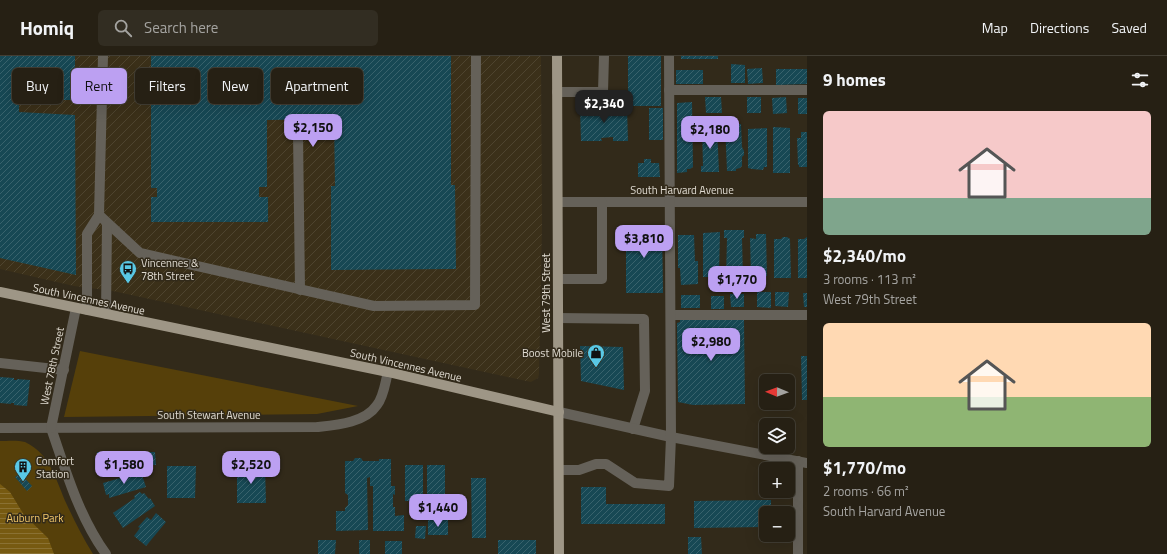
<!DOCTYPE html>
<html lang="en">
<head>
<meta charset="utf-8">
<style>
  :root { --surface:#262014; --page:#322d22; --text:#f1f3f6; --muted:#a4a3a0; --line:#423e34; --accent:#bca0f2 }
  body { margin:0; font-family:"Titillium Web",sans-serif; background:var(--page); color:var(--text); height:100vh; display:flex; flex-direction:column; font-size:15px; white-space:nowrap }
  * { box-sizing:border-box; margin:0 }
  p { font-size:13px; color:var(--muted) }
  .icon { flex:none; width:22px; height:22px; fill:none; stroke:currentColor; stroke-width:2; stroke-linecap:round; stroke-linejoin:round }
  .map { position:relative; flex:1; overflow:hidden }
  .side { display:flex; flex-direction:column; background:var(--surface); width:360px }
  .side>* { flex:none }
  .hud { position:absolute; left:12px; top:12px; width:380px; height:36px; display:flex; gap:8px }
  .needle { width:26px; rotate:271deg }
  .tools { position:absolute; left:759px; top:318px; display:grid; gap:8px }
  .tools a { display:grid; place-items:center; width:36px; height:36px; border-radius:6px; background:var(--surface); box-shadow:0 4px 16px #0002,0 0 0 1px var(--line); font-size:20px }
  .price { position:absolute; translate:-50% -34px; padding:0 9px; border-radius:8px; background:var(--accent); color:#111; font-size:13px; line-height:26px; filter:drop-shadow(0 1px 2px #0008) }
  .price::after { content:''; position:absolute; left:50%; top:24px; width:12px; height:9px; margin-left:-6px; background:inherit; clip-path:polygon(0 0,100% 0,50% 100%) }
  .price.selected { background:#222; color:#fff }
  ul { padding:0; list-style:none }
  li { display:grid; align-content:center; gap:8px; height:212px; padding:0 16px }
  li span { display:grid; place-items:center; height:124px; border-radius:6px; color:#555 }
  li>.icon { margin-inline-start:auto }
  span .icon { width:72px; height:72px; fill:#fffc; stroke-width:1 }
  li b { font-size:17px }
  h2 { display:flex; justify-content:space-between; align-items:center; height:48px; padding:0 16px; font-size:17px }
  .pill { padding:0 14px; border-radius:6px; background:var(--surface); box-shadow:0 4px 16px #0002,0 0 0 1px var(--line); font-size:14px; line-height:36px }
  .pill.selected { background:var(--accent); color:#111 }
  header { display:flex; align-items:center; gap:24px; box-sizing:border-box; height:56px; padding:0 20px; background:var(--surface); border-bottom:1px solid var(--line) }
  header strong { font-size:19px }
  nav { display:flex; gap:22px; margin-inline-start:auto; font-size:14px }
  .search { width:280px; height:36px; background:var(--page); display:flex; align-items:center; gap:10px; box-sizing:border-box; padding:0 14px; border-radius:6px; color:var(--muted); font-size:15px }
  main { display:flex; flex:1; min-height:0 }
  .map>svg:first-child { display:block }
  .industrial { fill:url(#industrial-furrows) }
  .green { fill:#56400a }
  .water { fill:url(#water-rules) }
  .building { fill:url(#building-hatch) }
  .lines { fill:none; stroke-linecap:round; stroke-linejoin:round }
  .minor { stroke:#656159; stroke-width:10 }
  .major { stroke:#9e9686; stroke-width:10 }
  .labels { text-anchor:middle; stroke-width:3; stroke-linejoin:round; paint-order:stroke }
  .street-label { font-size:11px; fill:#e0dbd1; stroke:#322a1a }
  .poi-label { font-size:11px; fill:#e0dbd1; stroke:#322a1a; text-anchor:start }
  .park-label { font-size:11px; fill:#f2c769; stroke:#322a1a }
</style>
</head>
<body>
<header>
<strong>Homiq</strong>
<div class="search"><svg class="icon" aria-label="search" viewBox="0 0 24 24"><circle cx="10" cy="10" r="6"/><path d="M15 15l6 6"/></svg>Search here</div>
<nav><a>Map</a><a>Directions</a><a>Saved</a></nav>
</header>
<main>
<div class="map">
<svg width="807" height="498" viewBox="0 0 807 498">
  <defs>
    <pattern id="industrial-furrows" width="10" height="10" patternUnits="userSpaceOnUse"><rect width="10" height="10" fill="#3b3019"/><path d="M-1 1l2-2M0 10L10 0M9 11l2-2" fill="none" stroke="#4e442f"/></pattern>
    <pattern id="water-rules" width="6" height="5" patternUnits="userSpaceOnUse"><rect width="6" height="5" fill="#775a11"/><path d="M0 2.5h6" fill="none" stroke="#8a7133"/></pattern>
    <pattern id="building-hatch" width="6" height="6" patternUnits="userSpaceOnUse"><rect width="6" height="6" fill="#174854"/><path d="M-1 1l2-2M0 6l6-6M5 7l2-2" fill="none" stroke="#38626c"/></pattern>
  </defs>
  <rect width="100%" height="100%" fill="#322a1a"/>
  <path class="industrial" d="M0,0H541L542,171L539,318L538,322L531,326L113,235L74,230L0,213Z"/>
  <g class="green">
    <path d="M80,295L358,350L317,358L64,361Z"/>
    <path d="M0,385C7,385 18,384 25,386C51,398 56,425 67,449C75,466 83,482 93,498H0Z"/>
  </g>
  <path class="water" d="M0,428L10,436L24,459L48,482L54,498H0Z"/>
  <g class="building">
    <path d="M0,0H75V44H19V56L75,59L76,219L0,202Z"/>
    <path d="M151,0H451V129H455L456,213L331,214V130H335L334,63L267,64V131H259V141H268V166H151V141H157V132H151Z"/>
    <rect x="628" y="0" width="33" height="50"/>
    <rect x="681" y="0" width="37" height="3"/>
    <path d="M731,8L745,9V27H731Z"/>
    <path d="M762,12L763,27L748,28L747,13Z"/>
    <path d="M776,13H807V28L776,29Z"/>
    <rect x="676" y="14" width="27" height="14"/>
    <path d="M705,41H721L722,57H706Z"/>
    <rect x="747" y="41" width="14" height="16"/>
    <path d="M786,41L787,57L773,58L772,42Z"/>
    <rect x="798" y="42" width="9" height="16"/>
    <path d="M692,46L693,111L690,113H687V116L677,117V47Z"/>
    <path d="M580,52H600L601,55H613V52H627L628,85H613V81L601,82L602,85H581Z"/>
    <rect x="649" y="52" width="14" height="32"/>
    <path d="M725,68H741L742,91L744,95V99L742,101V110L740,112L736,113V115H727Z"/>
    <path d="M717,71L719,116H701V110H703L702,72Z"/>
    <path d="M773,71L790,72V117H773Z"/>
    <path d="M767,72V111H764L763,114L752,113L748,112V73Z"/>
    <path d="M801,76H807V111H799V109H798L797,82H801Z"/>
    <path d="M644,103H651V107H659L660,121H638V107H644Z"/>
    <path d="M626,169H662L663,237H626Z"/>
    <path d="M724,174H744V182H742L743,222H726L727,182H724Z"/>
    <path d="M720,176L719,221H703V177Z"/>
    <path d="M756,178H766L767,220L751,221L750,182L756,183Z"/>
    <path d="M678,179H694L695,205H698V228L681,229L680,212H678Z"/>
    <path d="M783,181H787L790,183L791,222H774V183H781Z"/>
    <path d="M807,181V222H798V183H804Z"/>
    <path d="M757,236H771V252L757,251Z"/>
    <path d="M775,236H789L788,251L775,250Z"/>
    <path d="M803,237H807V251H804Z"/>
    <path d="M730,238H744V251H731Z"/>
    <rect x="681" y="239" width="19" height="13"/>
    <rect x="711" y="240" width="13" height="13"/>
    <path d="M680,264H744L745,348L693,349L678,346L677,267L680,266Z"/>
    <path d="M580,290L623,291L624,334L581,325Z"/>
    <path d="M801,300H807V344H802Z"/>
    <path d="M0,321L14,322V324H17V323L30,324L27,350L14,349V347H11V348L0,347Z"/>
    <path d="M97,396H136V411L97,410Z"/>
    <path d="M144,396H155L156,409H144Z"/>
    <path d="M355,402H361L363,405H379V403H391V430H395V439L393,438V451H395V460L404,459V475H373V430H370V421L367,422L368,474L336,475V455H345V452L348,449V439L345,437V405H353Z"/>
    <rect x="405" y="409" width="18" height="36"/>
    <rect x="427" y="409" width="18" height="36"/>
    <path d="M167,410H196L195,442H167Z"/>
    <path d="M237,410H265L266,447H237Z"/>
    <path d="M141,416L146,431L109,442V438L106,439L103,427Z"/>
    <path d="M20,417L32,430L27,435L15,421Z"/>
    <path d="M471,422H486V482H472Z"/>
    <path d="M581,431H606V448H665V468H581Z"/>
    <path d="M140,436L142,438L144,437L149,443L150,442L155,450L123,472L113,457L135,442L134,440Z"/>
    <path d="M771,444V457H766V471L694,472V445Z"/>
    <path d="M156,457L166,466L146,490L134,480L140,472L138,471L147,461L151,464Z"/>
    <rect x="428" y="464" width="20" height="15"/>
    <path d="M416,470H426L425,483L415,482Z"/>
    <path d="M688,481H701L702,498H688Z"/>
    <path d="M318,484H336L335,498H318Z"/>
    <rect x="359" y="484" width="11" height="14"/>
    <rect x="498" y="484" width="38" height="14"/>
    <rect x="385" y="485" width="17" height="13"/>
  </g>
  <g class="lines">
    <g class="minor">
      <path d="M669,34H807"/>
      <path d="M557,36H603L604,0"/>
      <path d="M298,76L300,234"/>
      <path d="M558,146H807"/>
      <path d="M99,159L140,197L374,250L475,249L476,0"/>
      <path d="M558,223H602V146"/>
      <path d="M87,254V178L99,159L103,0"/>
      <path d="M106,258L107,167"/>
      <path d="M671,259H807"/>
      <path d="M558,262L644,263L645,335L633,373"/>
      <path d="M0,307L64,314"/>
      <path d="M559,356L671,381L807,407"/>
      <path d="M0,372L317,371C336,369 365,367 377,349C384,340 385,327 388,316"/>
      <path d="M51,372C66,415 79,461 106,498"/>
      <path d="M51,372L76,252"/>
      <path d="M798,405V498"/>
      <path d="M559,414H579L596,408H606L635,427L669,430L671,381L669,0"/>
    </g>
    <g class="major">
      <path d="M557,0L559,498"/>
      <path d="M0,236L388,316L559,356"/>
    </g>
  </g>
  <defs>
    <symbol id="bus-pin" viewBox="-11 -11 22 30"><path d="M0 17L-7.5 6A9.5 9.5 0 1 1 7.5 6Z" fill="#59c8e5" stroke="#322a1a"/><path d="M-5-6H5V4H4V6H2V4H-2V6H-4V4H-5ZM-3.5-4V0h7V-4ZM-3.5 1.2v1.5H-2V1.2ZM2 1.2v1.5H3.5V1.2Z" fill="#111"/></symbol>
    <symbol id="shop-pin" viewBox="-11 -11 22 30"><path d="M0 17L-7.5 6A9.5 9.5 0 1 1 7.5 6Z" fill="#59c8e5" stroke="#322a1a"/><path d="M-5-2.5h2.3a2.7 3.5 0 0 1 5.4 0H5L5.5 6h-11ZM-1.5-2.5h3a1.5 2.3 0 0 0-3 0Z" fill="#111"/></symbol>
    <symbol id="building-pin" viewBox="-11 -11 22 30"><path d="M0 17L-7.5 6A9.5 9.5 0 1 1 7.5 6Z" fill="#59c8e5" stroke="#322a1a"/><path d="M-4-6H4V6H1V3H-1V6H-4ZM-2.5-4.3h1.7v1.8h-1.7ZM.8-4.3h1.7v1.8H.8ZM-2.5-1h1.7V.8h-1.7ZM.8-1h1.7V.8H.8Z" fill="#111"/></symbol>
  </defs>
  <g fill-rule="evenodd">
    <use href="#bus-pin" x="118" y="203" width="20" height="27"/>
    <use href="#shop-pin" x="586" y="287" width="20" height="27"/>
    <use href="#building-pin" x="13" y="401" width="20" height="27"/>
  </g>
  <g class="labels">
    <g class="street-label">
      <text x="682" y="138">South Harvard Avenue</text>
      <text transform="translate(546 237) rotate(-90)" y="4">West 79th Street</text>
      <text transform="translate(89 243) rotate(12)" y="4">South Vincennes Avenue</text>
      <text transform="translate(406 309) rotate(13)" y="4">South Vincennes Avenue</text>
      <text transform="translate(52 310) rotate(-78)" y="4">West 78th Street</text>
      <text x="209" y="363">South Stewart Avenue</text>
    </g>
    <g class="poi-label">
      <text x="141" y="211">Vincennes &amp;<tspan x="141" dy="13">78th Street</tspan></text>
      <text x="583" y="301" text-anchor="end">Boost Mobile</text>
      <text x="36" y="409">Comfort<tspan x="36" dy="13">Station</tspan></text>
    </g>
    <g class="park-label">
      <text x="35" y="466">Auburn Park</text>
    </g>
  </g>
</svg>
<div class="tools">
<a><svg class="needle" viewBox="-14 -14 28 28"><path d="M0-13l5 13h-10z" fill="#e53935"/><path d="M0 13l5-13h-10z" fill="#a4a3a0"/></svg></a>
<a><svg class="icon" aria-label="layers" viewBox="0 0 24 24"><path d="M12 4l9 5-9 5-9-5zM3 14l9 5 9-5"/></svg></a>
<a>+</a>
<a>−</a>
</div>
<b class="price selected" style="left:604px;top:68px">$2,340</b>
<b class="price" style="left:313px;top:92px">$2,150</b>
<b class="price" style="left:710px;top:94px">$2,180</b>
<b class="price" style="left:644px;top:203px">$3,810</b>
<b class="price" style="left:737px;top:244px">$1,770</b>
<b class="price" style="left:711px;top:306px">$2,980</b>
<b class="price" style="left:124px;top:429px">$1,580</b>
<b class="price" style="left:251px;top:429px">$2,520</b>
<b class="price" style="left:438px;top:472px">$1,440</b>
<div class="hud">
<a class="pill">Buy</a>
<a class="pill selected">Rent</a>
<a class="pill">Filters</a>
<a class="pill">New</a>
<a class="pill">Apartment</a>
</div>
</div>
<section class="side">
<h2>9 homes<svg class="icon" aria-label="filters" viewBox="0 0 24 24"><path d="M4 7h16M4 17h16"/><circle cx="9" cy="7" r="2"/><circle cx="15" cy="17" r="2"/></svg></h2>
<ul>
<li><span style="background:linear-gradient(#f6c9c9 70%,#7fa58c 0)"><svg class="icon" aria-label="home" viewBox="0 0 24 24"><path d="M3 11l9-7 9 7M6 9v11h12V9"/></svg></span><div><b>$2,340/mo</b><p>3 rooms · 113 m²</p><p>West 79th Street</p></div></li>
<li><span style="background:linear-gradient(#ffd9b3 60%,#8fb573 0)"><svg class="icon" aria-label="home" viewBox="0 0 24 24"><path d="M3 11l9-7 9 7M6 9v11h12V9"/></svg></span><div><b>$1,770/mo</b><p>2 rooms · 66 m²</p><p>South Harvard Avenue</p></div></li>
</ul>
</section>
</main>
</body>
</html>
